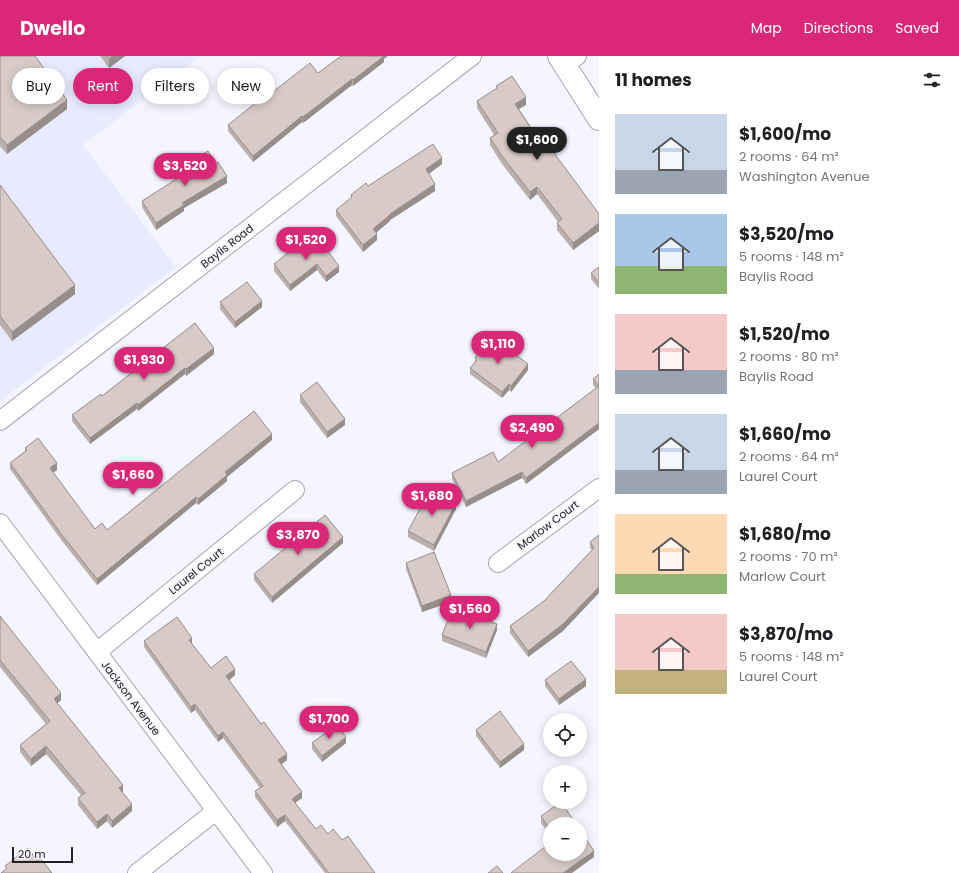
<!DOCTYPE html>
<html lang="en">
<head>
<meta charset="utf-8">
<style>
  :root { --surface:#fff; --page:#f6f6f6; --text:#202124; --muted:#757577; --accent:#db2777 }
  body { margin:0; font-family:Poppins,sans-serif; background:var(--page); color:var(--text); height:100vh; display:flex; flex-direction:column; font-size:15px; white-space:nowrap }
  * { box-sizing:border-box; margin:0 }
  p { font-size:13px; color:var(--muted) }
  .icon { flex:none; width:22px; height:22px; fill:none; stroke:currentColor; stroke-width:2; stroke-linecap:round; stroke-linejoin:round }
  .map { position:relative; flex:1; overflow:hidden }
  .drawer { display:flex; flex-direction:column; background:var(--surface); width:360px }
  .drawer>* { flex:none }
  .top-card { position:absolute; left:12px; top:12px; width:380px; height:36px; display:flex; gap:8px }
  .tools { position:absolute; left:543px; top:657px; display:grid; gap:8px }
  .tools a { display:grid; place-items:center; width:44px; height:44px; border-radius:50%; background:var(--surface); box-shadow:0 2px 10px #0003; font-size:20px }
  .scale { position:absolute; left:12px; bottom:10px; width:61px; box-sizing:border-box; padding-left:4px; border:2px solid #202125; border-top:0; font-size:11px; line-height:14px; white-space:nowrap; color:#202125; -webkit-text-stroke:3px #f4f5fe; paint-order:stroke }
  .price { position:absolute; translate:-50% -34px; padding:0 9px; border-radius:14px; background:var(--accent); color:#fff; font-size:13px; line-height:26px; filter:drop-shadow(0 1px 2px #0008) }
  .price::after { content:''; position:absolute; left:50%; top:24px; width:12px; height:9px; margin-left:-6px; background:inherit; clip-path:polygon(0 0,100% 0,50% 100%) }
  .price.selected { background:#222; color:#fff }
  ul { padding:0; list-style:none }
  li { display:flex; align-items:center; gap:12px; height:100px; padding:0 16px }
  li span { display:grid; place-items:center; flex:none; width:112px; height:80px; border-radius:0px; color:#555 }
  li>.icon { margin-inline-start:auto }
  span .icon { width:48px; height:48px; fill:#fffc; stroke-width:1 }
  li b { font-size:17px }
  h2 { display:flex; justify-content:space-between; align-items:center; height:48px; padding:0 16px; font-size:17px }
  .tag { padding:0 14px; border-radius:18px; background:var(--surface); box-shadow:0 2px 10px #0003; font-size:14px; line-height:36px }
  .tag.selected { background:var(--accent); color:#fff }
  header { display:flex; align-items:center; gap:24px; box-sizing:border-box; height:56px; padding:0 20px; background:var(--accent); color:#fff }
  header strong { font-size:19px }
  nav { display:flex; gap:22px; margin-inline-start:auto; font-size:14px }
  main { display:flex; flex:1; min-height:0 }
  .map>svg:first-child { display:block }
  .built { fill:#e8ebfe }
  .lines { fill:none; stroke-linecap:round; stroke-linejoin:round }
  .street-casing { stroke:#a4a6b1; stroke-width:20 }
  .secondary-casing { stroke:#a4a6b1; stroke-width:24 }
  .street { stroke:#fff; stroke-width:18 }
  .secondary { stroke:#fff; stroke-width:22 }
  .wall { fill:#baafab }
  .shaded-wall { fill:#978e8b }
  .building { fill:#d8cbc7; stroke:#978e8b }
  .labels { text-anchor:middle; stroke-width:3.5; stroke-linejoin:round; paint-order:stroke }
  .street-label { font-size:11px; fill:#202125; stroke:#f4f5fe }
</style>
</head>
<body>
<header>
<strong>Dwello</strong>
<nav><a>Map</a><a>Directions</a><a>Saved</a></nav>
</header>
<main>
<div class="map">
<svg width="599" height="817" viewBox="0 0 599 817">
  <rect width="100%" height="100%" fill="#f4f5fe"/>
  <path class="built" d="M0,0H200L83,89L176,211L0,345Z"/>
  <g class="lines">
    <defs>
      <g id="street">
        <path d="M564,8L577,0"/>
        <path d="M0,365L472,0"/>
        <path d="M0,467L263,817"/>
        <path d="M498,507L599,432"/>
        <path d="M97,596L295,434"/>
        <path d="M137,817L216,755"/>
      </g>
      <path id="secondary" d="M559,0L599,63"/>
    </defs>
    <use href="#street" class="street-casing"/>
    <use href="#secondary" class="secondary-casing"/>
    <use href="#street" class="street"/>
    <use href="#secondary" class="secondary"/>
  </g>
  <g class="wall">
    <path d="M0,0L67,53L7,98L0,90Z"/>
    <path d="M100,0H125L109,12Z"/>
    <path d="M384,3V6L353,30L352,29L303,67L302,66L253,106L228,75V69L260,46L318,17Z"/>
    <path d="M496,30L526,49L519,53L545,93L599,158V175L573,194L557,174V167L558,166L537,138L530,144L502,108L490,89V82L494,79L477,52V45L496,33Z"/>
    <path d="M442,108L428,118L435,135L390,164V165L376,177L377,184L363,196L336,160V154L351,143V139Z"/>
    <path d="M182,111L227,127L184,152V155L156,174L142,151V145L183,119L182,118Z"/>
    <path d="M0,129L75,238L12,285L0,269Z"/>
    <path d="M306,189L339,216L326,226L317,214L290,235L274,215V208Z"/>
    <path d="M599,211V233L591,223V217Z"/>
    <path d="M220,246L262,251L235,272L220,253Z"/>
    <path d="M214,298L186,320L185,318L138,355L137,353L90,388L72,365V359L102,340Z"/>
    <path d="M475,302L528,314L511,336L509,334L502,342L470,318V312L475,306Z"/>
    <path d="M599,318V373L526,428L522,422L466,451L452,423V417L498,406L596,332L593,329V323Z"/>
    <path d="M300,339L345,369L327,382L300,346Z"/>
    <path d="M272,384L227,421V425L198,449L196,447L97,529L62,485L10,413V407L25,396V392L57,414L53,416L95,473L107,474Z"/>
    <path d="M456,453L434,495L408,481V475Z"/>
    <path d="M599,479L563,575L528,601L510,577V570L544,545L592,494L590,492V486Z"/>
    <path d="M343,487L272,547L254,524V518Z"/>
    <path d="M406,507L451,546L422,556L406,513Z"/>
    <path d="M0,560L61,644L57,648L123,736L122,737L132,755L112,772L107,765L97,773L78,749V742L81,739L46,698L31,710L20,696V689L46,668L0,611Z"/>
    <path d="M497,574L486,602L442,585V579Z"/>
    <path d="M144,585L192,588L211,612L235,619L229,624L287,704L281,708L302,742L295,747L316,773L328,778L342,784L375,817H325L285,765L277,771L255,741V735L260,732L223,682L218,686L195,654L191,657L144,591Z"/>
    <path d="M545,624L586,630L559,649L545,630Z"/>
    <path d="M476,674L524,694L500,712L476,680Z"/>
    <path d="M312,687H346L322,706L312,693Z"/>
    <path d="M541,760L550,768V779L541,767Z"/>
  </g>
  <g class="shaded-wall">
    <path d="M113,0H125L109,12V3Z"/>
    <path d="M383,0H388L384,3V6L353,30V24Z"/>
    <path d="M352,23V29L303,67V61Z"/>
    <path d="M526,41V49L515,55V48Z"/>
    <path d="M67,44V53L7,98V89Z"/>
    <path d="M302,60V66L253,106V100Z"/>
    <path d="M442,102V108L426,120V113Z"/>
    <path d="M227,120V127L184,152V155L156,174V167L182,147Z"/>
    <path d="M435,128V135L390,164V165L373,179V173L390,158Z"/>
    <path d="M537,131V138L530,144V136Z"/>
    <path d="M599,167V175L573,194V187Z"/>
    <path d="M377,178V184L363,196V189Z"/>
    <path d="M317,208V214L290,235V229Z"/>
    <path d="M339,210V216L326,226V220Z"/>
    <path d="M75,229V238L12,285V276Z"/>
    <path d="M262,245V251L235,272V266Z"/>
    <path d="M214,292V298L186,320V313Z"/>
    <path d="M528,308V314L511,336V330Z"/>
    <path d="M185,312V318L138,355V349Z"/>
    <path d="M509,328V334L502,342V336Z"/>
    <path d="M137,347V353L90,388V382Z"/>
    <path d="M345,363V369L327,382V376Z"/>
    <path d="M599,367V373L526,428V422Z"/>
    <path d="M272,378V384L227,421V425L198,449V443L225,416Z"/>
    <path d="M57,407V414L50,419V412Z"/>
    <path d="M522,416V422L466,451V445Z"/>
    <path d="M196,441V447L97,529V523Z"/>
    <path d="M456,447V453L434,495V489Z"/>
    <path d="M343,481V487L272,547V541Z"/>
    <path d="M599,531V537L563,575L528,601V595Z"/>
    <path d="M451,539V546L422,556V550Z"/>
    <path d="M497,568V574L486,602V596Z"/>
    <path d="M192,582V588L189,590V584Z"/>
    <path d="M235,613V619L226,627V620Z"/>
    <path d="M586,623V630L559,649V643Z"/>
    <path d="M61,637V644L54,650V643Z"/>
    <path d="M195,648V654L191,657V651Z"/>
    <path d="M223,676V682L218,686V680Z"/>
    <path d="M346,681V687L322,706V700Z"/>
    <path d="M524,688V694L500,712V706Z"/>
    <path d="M46,690V698L31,710V703Z"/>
    <path d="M287,698V704L278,711V704Z"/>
    <path d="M123,729V736L119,740V732Z"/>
    <path d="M302,736V742L292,749V743Z"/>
    <path d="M132,748V755L112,772V765Z"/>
    <path d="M107,758V765L97,773V766Z"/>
    <path d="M285,759V765L277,771V764Z"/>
    <path d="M594,795V801L572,817H563Z"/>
  </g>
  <g class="building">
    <path d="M0,0H35L67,44L7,89L0,81Z"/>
    <path d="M107,0H113L109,3Z"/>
    <path d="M341,0H384L353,24L352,23L303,61L302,60L253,100L228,69L259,44L260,46L310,7L318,17Z"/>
    <path d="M512,20L526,41L515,48L545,93L549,90L599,158V167L573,187L557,167L562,163L537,131L530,136L502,100L490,82L498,77L477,45L497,32L496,30Z"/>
    <path d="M433,88L442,102L426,113L435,128L390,158V159L373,173L377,178L363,189L336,154L352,141L351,139L366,127L368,130Z"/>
    <path d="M208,95L216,107L218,106L227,120L182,147L184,149L156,167L142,145L186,117L182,111Z"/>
    <path d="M0,129L75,229L12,276L0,260Z"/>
    <path d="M317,181L339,210L326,220L317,208L290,229L274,208L303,185L306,189Z"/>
    <path d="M599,211V227L591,217Z"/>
    <path d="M247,226L262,245L235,266L220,246Z"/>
    <path d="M195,267L214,292L186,313L185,312L138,349L137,347L90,382L72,359L101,338L102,340Z"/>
    <path d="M492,281L528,308L511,330L509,328L502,336L470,312L477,304L475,302Z"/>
    <path d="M599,318V367L526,422L522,416L466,445L452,417L493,396L498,406L599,330L593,323Z"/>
    <path d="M317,326L345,363L327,376L300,339Z"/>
    <path d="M254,355L272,378L225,416L227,419L198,443L196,441L97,523L62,479L10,407L27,394L25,392L38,382L57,407L50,412L95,473L102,467L107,474Z"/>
    <path d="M430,434L456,447L434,489L408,475Z"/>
    <path d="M325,459L343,481L272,541L254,518Z"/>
    <path d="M599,479V531L563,568L528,595L510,570L544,545L594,492L590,486Z"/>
    <path d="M434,496L451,539L422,550L406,507Z"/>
    <path d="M453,551L497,568L486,596L442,579Z"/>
    <path d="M0,560L61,637L54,643L123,729L119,732L132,748L112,765L107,758L97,766L78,742L85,737L46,690L31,703L20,689L50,665L0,604Z"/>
    <path d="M177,561L192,582L189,584L211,612L226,600L235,613L226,620L261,668L264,666L287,698L278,704L302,736L292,743L316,773L321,769L328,778L333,773L342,784L348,780L375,817H329L285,759L277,764L255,735L263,730L223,676L218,680L195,648L191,651L144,585Z"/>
    <path d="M571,605L586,623L559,643L545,624Z"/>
    <path d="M500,655L524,688L500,706L476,674Z"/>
    <path d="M337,668L346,681L322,700L312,687Z"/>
    <path d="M561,746L576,768H550V773L541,760Z"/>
    <path d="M580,774L594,795L563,817H511L550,787V798H580Z"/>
    <path d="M28,792L37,805L41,803L52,817H1L7,812L5,810Z"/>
    <path d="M497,810L503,817H488Z"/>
  </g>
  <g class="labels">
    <g class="street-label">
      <text transform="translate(227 190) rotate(-38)" y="4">Baylis Road</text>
      <text transform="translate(548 469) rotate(-37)" y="4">Marlow Court</text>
      <text transform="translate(196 515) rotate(-39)" y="4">Laurel Court</text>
      <text transform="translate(131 642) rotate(53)" y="4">Jackson Avenue</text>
    </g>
  </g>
</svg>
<div class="tools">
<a><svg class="icon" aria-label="locate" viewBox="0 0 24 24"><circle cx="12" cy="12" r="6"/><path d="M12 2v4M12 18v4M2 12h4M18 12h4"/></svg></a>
<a>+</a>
<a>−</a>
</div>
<div class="scale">20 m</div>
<b class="price selected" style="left:537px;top:105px">$1,600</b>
<b class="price" style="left:185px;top:131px">$3,520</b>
<b class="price" style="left:306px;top:205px">$1,520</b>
<b class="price" style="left:498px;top:309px">$1,110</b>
<b class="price" style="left:144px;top:325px">$1,930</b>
<b class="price" style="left:532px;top:393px">$2,490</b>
<b class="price" style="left:133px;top:440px">$1,660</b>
<b class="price" style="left:432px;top:461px">$1,680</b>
<b class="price" style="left:298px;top:500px">$3,870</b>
<b class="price" style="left:470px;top:574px">$1,560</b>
<b class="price" style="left:329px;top:684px">$1,700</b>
<div class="top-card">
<a class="tag">Buy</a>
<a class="tag selected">Rent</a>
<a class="tag">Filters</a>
<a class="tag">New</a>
</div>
</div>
<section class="drawer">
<h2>11 homes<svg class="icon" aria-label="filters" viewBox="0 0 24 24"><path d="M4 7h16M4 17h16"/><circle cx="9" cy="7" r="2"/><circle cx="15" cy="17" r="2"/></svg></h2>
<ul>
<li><span style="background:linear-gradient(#c9d6e8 70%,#9aa5b1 0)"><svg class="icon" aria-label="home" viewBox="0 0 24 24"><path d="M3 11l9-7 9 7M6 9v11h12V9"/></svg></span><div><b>$1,600/mo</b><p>2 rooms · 64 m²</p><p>Washington Avenue</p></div></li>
<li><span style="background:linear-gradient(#a9c7e8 65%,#8fb573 0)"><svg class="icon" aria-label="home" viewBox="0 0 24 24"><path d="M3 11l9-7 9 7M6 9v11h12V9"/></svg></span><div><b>$3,520/mo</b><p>5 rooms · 148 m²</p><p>Baylis Road</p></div></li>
<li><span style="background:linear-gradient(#f6c9c9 70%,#9aa5b1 0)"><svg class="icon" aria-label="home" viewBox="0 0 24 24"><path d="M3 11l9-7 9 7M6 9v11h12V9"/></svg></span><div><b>$1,520/mo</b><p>2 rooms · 80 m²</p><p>Baylis Road</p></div></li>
<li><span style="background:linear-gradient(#c9d6e8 70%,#9aa5b1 0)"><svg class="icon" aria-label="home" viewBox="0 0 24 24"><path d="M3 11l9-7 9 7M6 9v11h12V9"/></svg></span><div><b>$1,660/mo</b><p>2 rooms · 64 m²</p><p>Laurel Court</p></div></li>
<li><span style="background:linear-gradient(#ffd9b3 75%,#8fb573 0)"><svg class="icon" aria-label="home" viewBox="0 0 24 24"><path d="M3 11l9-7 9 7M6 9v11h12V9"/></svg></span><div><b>$1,680/mo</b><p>2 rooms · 70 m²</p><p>Marlow Court</p></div></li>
<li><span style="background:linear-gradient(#f6c9c9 70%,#c2b280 0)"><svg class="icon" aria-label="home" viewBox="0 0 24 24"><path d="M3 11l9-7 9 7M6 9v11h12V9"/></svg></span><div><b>$3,870/mo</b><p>5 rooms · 148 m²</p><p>Laurel Court</p></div></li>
</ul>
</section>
</main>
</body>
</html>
